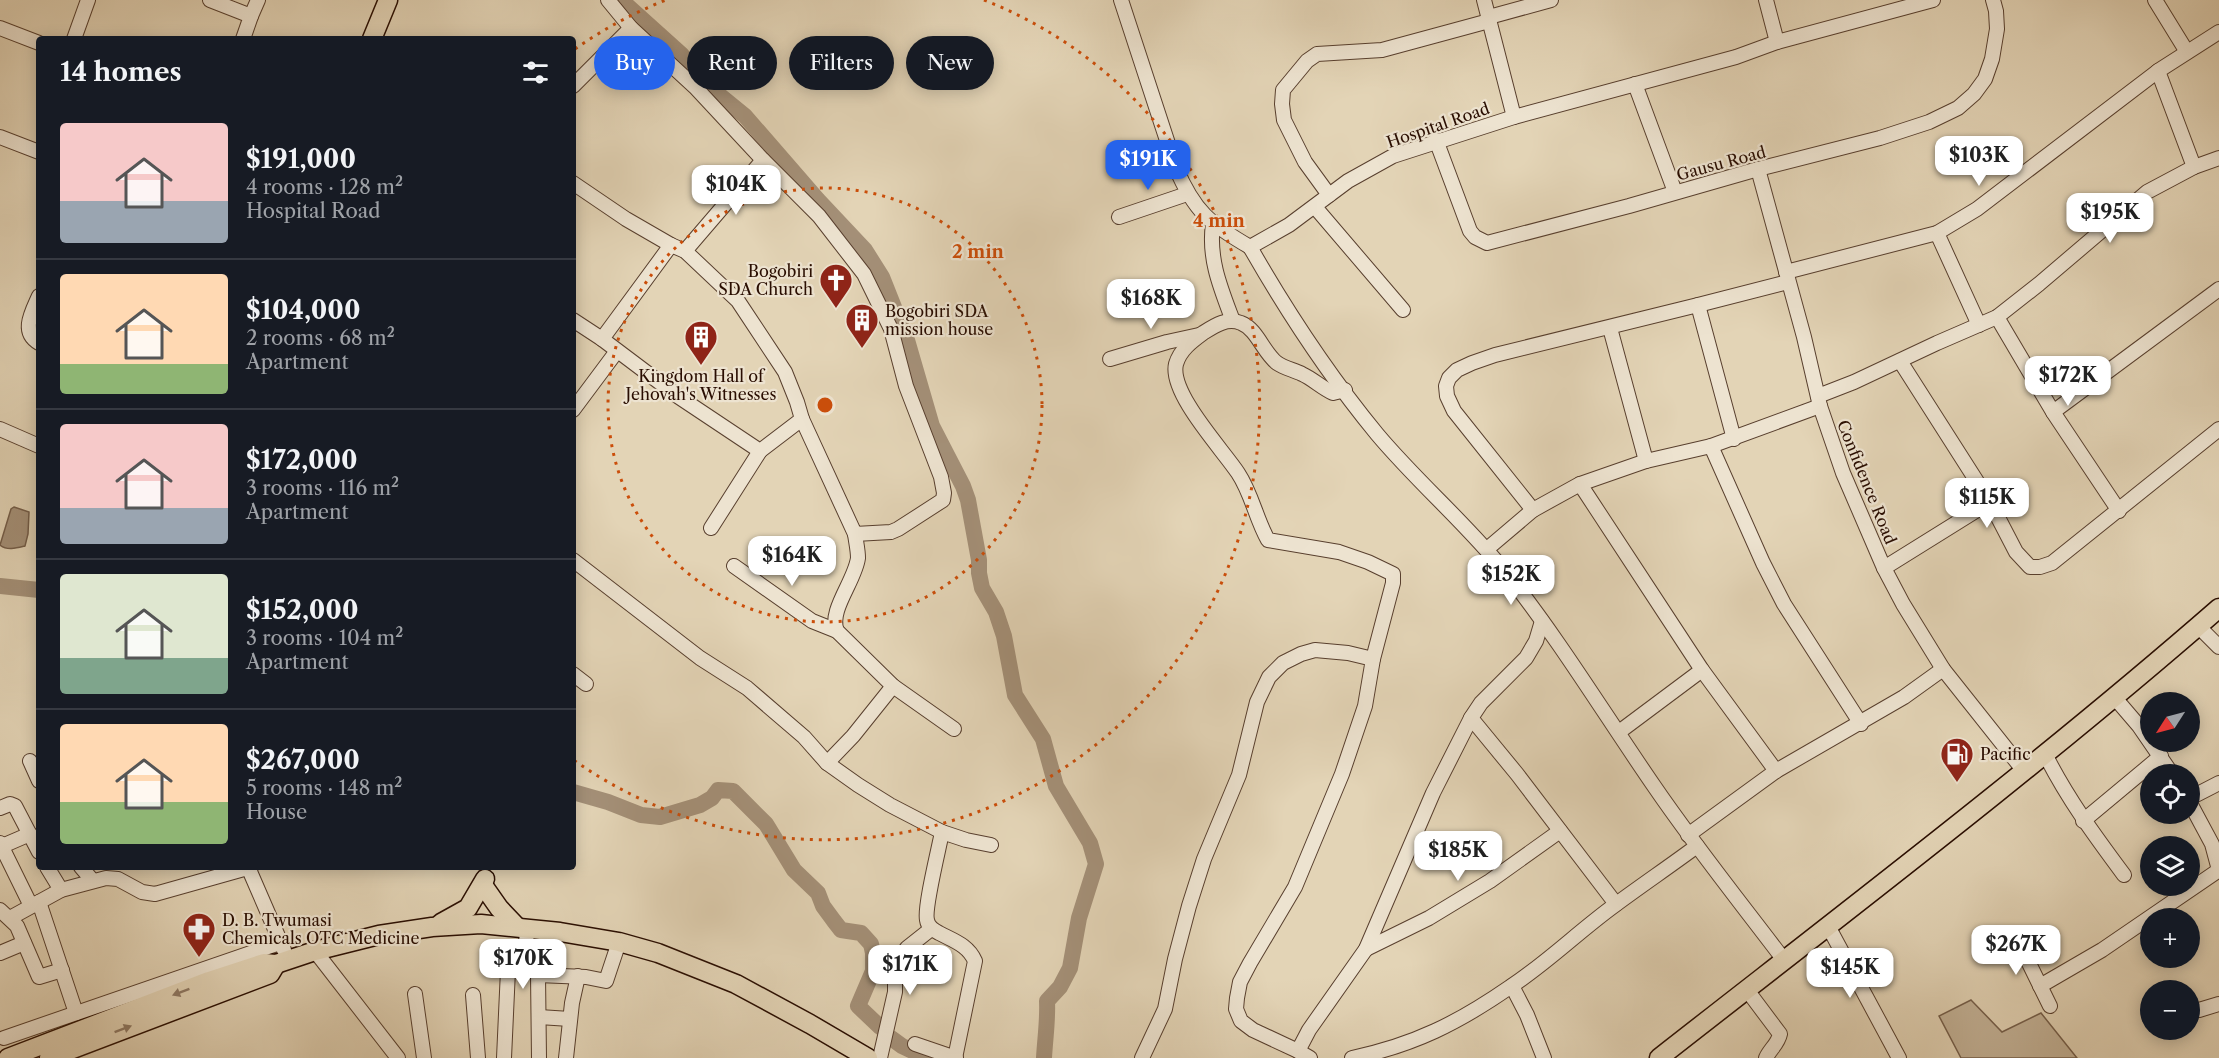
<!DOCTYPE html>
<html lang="en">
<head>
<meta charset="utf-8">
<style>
  :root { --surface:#171b24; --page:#242831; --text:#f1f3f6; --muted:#9ea1a6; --line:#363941; --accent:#2563eb }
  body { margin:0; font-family:"Libre Caslon Text",serif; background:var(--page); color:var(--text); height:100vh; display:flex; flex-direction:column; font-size:22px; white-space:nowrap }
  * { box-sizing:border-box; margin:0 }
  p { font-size:20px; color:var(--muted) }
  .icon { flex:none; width:33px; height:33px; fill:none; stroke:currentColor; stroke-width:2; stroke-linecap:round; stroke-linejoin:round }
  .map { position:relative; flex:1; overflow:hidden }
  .sheet { position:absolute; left:36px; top:36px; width:540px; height:834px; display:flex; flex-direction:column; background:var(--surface); border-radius:6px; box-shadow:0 3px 15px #0003 }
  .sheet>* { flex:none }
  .guide { position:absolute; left:594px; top:36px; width:570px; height:54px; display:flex; gap:12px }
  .needle { width:39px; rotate:234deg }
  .tools { position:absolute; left:2140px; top:692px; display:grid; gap:12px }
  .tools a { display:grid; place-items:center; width:60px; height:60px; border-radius:50%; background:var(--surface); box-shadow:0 3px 15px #0003; font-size:30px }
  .price { position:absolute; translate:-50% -51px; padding:0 14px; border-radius:12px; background:#fff; color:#222; font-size:20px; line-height:39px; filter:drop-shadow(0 2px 3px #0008) }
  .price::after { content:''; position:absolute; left:50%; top:36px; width:18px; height:14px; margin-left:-9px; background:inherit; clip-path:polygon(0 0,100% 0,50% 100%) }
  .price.selected { background:var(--accent); color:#fff }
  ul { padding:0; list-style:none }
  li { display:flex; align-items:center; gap:18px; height:150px; padding:0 24px }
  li+li { border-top:2px solid var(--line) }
  li span { display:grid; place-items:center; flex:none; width:168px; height:120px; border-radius:6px; color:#555 }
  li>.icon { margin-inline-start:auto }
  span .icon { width:72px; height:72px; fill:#fffc; stroke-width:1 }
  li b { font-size:26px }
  h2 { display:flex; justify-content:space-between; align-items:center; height:72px; padding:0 24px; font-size:26px }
  .chip { padding:0 21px; border-radius:27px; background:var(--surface); box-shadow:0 3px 15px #0003; font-size:21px; line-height:54px }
  .chip.selected { background:var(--accent); color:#fff }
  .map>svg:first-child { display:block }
  .green { fill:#c3b297; stroke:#76604c; stroke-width:1.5 }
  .water { fill:#a49078; stroke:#735c48; stroke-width:1.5 }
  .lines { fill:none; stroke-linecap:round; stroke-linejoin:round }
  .river { stroke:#a49078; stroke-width:16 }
  .minor-casing { stroke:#583f2e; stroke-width:16 }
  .major-casing { stroke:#290d01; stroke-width:21 }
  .minor { stroke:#ede3d0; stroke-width:14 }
  .major { stroke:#e3d4b6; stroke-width:18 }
  .oneway { fill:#8f7a65 }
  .ring { fill:none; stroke:#cb4e0a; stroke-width:3; stroke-dasharray:3 6 }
  .labels { text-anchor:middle; stroke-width:4.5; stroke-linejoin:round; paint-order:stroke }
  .street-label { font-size:16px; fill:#290d01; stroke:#ede3d0 }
  .poi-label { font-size:16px; fill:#290d01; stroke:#ede3d0; text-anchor:start }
  .centre { fill:#cb4e0a; stroke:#ede3d0; stroke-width:3 }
  .ring-label { font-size:18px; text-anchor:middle; font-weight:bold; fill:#cb4e0a; stroke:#ede3d0; stroke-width:4.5; stroke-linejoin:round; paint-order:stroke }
</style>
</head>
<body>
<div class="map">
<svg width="2219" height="1058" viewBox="0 0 2219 1058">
  <rect width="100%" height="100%" fill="#e3d4b6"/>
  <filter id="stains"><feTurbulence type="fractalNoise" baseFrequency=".00333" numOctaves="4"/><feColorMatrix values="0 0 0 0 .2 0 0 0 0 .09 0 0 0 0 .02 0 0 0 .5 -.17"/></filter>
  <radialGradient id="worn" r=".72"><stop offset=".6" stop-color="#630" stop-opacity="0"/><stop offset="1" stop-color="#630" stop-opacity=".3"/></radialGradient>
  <path class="green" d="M1971,1000L2002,1032L2041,1013L2077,1058H1961L1939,1016Z"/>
  <path class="water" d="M14,507L29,512L28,534L25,546C17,548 7,551 0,545L11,509Z"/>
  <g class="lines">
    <g class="river">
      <path d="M621,0L682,55L707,85L745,116L818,200L865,250L882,277L907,340L932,426L963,486L968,500L979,560V573L982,588L996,612L1004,636L1015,695L1043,739L1056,786L1090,843L1096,864L1079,918L1070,968L1060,987L1047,1001C1048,1020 1045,1039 1044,1058"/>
      <path d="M0,586L39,590"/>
      <path d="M573,792L608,802L641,815L660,817L700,805L712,798L718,790L733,791L766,824L794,870L818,893L823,906L834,921L841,930L861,933L871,944L873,953V971L858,1006L880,1027"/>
      <path d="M891,1038L902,1046L927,1058"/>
    </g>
    <defs>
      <g id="minor">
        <path d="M210,0L251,16L243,39"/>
        <path d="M608,0L631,28L695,87L763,160L819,216L864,274L891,329L906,386L941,477L944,493L943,500L898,529L891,532L855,534L802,419"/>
        <path d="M1121,0L1176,168C1194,211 1210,224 1250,247"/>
        <path d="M1484,0L1514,117"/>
        <path d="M1766,0L1777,42"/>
        <path d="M2155,0L2187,52"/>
        <path d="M251,16L258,0"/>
        <path d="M1489,17L1551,0"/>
        <path d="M0,28L39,43"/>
        <path d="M74,39L88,0"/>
        <path d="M1635,84L1675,192"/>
        <path d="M573,86L631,28"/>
        <path d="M0,137L39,152"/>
        <path d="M1436,140L1470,231L1475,237L1487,243L1629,206L1758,169L1880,138L1929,122L1958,108L1974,94L1985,79L1992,59L1997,29L1996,11L1993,0"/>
        <path d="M2194,167L2158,71L2219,32"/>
        <path d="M1758,169L1804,337L1820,406L1843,473L1884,568L1903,604L1943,669L2024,771"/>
        <path d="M573,183L626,219L671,245L685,251L738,301L785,372L797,402L802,419L760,451L679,397L602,339L573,320"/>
        <path d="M1329,195L1305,162L1284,120L1282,104L1283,90L1307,61L1317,54L1382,50L1489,21"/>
        <path d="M1315,207L1403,310"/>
        <path d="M1119,217L1187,194"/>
        <path d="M1213,224C1208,259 1221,289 1233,321"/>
        <path d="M1937,233L1979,325"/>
        <path d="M1250,247C1286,310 1331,378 1377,434C1418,483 1467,524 1507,574C1560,641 1605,715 1654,786C1695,846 1740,902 1784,960"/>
        <path d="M1250,247L1289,225L1348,181L1393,156L1514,117L1736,57L1777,42L1933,0"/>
        <path d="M685,251L763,160"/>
        <path d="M1786,272L1937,233L1977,209L2158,71"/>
        <path d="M39,296C32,312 20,332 39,343"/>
        <path d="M1698,305L1788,282"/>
        <path d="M1997,317L2053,412L2119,511"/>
        <path d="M1610,328L1646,461"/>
        <path d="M602,339L671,245"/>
        <path d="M1110,359L1167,342L1199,335"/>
        <path d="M1900,361L1990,502L2016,552L2030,567H2040L2052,563L2219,429"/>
        <path d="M1345,390L1333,393C1322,388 1313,379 1302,374C1294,370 1284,368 1277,363C1263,352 1257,329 1241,323C1227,317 1214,326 1203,333C1192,341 1180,350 1176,364C1169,393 1223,450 1238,473C1252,494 1256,519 1268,540L1339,552L1368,562L1393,574V583L1373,659"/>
        <path d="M1818,396L1854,382L1937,343L1997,317L2039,284L2147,192L2194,167L2219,158"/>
        <path d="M573,410L617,351"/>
        <path d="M2053,412L2219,289"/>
        <path d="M0,429L39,446"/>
        <path d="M1711,446L1763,563L1784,604L1861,724"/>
        <path d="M1580,484L1702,670L1776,771"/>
        <path d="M1533,510L1454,411L1447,396L1446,386L1449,378L1457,370L1472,363L1495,355L1698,305L1734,439"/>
        <path d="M711,528L760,451"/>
        <path d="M855,534C856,542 858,550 858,558C855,581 828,611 837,631L893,686L954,729"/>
        <path d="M1487,549L1533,510L1580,484L1646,461L1711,446L1820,406"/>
        <path d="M573,560L700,658L747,688L804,737L827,763L858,785L890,805L942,832L966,840L991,845"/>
        <path d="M734,566L812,621L837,631"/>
        <path d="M1884,568L1990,502"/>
        <path d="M1542,621L1536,641L1526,658L1481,703L1471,718L1517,774L1616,904"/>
        <path d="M2198,626L2219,647"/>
        <path d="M573,674L586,684"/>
        <path d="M2115,698L2139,726L2172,774"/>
        <path d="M1619,732L1702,670"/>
        <path d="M2045,754C2067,798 2095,836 2124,875"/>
        <path d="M30,761L39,781"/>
        <path d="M827,763L853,736L893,686"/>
        <path d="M2190,798L2219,783"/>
        <path d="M2190,803L2212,844L2219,870"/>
        <path d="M0,808L10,804L15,806L39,852"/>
        <path d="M2083,821L2161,756"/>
        <path d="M942,832C939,848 924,908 927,920C928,927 933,930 939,933C954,941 968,945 975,961L955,1058"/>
        <path d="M1688,835L1776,771L1904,697L1943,669"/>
        <path d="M0,843L31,906"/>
        <path d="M0,847L30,834"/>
        <path d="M47,867L61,890"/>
        <path d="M81,867L93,881"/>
        <path d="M248,867L284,950"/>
        <path d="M39,902L76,1013"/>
        <path d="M0,910L17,926L39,977L62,970"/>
        <path d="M10,918L61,890L106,878L118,879L142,892L155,894L251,867"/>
        <path d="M1828,926L1899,1058"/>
        <path d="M1366,949L1429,918L1490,881L1560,831"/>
        <path d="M315,951L398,1058"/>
        <path d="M0,953L24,943"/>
        <path d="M2024,953L2050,1006"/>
        <path d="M524,954L534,958L538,975L539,1058"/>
        <path d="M538,975L586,977L606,981L619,942"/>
        <path d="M1512,986L1527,1015L1544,1058"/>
        <path d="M2040,986L2102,950L2219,870"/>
        <path d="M1747,990L1780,1034C1778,1044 1770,1049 1766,1058"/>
        <path d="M415,994L424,1058"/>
        <path d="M473,995L478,1058"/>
        <path d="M2199,1010L2219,1004"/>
        <path d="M539,1017L570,1019"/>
        <path d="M4,1038L280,943"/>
        <path d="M915,1044L956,1058"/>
        <path d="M504,1058L508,970L515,957L524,954L528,928"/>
        <path d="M566,1058L572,1003L578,976"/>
        <path d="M880,1058L895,992V972L899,959L907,948L931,929"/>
        <path d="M1142,1058L1165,1009L1175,959L1189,906L1204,859L1239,775L1257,702L1269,677L1283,663L1301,654L1315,650L1348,653L1373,659L1365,706L1342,774L1295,887L1250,963L1240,982L1237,998L1236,1009L1241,1021L1253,1030L1298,1051"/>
        <path d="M1310,1058L1298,1051L1309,1030L1366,949L1433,793L1471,718"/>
        <path d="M1352,1058C1414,1045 1458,1023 1510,987C1547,963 1579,931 1615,905C1642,885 1670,866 1697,846"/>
      </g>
      <g id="major">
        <path d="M372,39L388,0"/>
        <path d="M485,888L499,908L516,926"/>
        <path d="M441,923L468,908L485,879"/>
        <path d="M8,1058L209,981L264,963L276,964L315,951L379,935L432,927L481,924L560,932L619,942L658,953L736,984L810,1024L868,1058"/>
        <path d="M49,1058L270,974L276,964"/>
        <path d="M1659,1058C1848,910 2039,765 2219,608"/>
      </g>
    </defs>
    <use href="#minor" class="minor-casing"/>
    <use href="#major" class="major-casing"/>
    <use href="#minor" class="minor"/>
    <use href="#major" class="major"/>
  </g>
  <defs><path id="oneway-solid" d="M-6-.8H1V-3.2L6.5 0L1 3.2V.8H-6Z" transform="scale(1.5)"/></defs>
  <g class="oneway">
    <use href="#oneway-solid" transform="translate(181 992) rotate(159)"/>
    <use href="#oneway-solid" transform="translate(123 1029) rotate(-21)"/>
  </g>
  <g class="ring">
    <circle cx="825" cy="405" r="217"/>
    <path d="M575 49A435 435 0 0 1 666 0M984 0A435 435 0 1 1 575 761"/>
  </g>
  <defs>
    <symbol id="church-pin" viewBox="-11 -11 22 30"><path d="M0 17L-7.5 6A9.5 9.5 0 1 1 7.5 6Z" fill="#8f2418" stroke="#ede3d0"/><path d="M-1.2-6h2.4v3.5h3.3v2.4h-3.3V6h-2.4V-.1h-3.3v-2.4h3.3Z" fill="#fff"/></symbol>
    <symbol id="building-pin" viewBox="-11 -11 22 30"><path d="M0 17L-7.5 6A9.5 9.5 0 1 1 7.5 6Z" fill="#8f2418" stroke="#ede3d0"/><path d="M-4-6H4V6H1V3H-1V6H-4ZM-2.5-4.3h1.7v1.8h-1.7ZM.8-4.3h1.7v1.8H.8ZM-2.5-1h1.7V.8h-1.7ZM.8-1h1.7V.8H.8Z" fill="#fff"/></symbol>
    <symbol id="fuel-pin" viewBox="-11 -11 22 30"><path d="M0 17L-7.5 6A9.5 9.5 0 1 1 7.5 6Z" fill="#8f2418" stroke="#ede3d0"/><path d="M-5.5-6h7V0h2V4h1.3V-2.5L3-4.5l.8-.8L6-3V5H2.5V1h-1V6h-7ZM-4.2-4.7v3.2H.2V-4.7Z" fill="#fff"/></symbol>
    <symbol id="pharmacy-pin" viewBox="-11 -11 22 30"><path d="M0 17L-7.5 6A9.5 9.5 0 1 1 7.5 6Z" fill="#8f2418" stroke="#ede3d0"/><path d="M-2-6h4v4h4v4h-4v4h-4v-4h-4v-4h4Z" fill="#fff"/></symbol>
  </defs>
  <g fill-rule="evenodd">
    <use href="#church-pin" x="817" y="261" width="38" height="52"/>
    <use href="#building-pin" x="843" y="301" width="38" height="52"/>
    <use href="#building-pin" x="682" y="318" width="38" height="52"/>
    <use href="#fuel-pin" x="1938" y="735" width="38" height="52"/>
    <use href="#pharmacy-pin" x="180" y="910" width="38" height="52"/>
  </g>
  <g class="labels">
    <g class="street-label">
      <text transform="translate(1438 125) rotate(-19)" y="6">Hospital Road</text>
      <text transform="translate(1721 163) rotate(-15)" y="6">Gausu Road</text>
      <text transform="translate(1867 482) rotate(68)" y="6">Confidence Road</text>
    </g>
    <g class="poi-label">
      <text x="813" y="277" text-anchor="end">Bogobiri<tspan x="813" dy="18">SDA Church</tspan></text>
      <text x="885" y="317">Bogobiri SDA<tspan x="885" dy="18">mission house</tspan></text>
      <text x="701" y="382" text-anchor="middle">Kingdom Hall of<tspan x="701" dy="18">Jehovah's Witnesses</tspan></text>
      <text x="1980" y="760">Pacific</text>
      <text x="222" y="926">D. B. Twumasi<tspan x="222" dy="18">Chemicals OTC Medicine</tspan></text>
    </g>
  </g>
  <circle cx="825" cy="405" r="9" class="centre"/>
  <g class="ring-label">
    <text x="1219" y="227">4 min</text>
    <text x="978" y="258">2 min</text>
  </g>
  <rect width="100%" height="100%" filter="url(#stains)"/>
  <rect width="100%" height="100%" fill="url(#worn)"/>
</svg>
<div class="tools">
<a><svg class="needle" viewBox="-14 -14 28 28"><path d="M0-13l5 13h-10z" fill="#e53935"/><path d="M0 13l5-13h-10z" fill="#9ea1a6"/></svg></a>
<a><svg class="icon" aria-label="locate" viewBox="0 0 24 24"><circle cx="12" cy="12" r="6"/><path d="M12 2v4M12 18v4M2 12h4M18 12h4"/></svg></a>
<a><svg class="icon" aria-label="layers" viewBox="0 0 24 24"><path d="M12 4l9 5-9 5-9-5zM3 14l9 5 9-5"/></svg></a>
<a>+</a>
<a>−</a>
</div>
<b class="price" style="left:1979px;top:187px">$103K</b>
<b class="price selected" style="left:1148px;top:191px">$191K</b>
<b class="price" style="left:736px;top:216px">$104K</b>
<b class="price" style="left:2110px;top:244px">$195K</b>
<b class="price" style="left:1151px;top:330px">$168K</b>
<b class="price" style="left:2068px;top:407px">$172K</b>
<b class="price" style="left:1987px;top:529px">$115K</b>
<b class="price" style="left:792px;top:587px">$164K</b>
<b class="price" style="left:1511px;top:606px">$152K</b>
<b class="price" style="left:1458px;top:882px">$185K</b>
<b class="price" style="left:2016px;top:976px">$267K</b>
<b class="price" style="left:523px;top:990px">$170K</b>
<b class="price" style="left:910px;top:996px">$171K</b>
<b class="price" style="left:1850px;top:999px">$145K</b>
<div class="guide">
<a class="chip selected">Buy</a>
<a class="chip">Rent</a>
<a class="chip">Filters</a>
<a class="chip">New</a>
</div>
<section class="sheet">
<h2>14 homes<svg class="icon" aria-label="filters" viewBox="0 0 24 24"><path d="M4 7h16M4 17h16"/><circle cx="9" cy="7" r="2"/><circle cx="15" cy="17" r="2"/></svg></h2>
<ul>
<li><span style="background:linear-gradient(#f6c9c9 65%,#9aa5b1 0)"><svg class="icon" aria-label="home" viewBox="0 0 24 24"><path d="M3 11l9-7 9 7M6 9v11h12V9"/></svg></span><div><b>$191,000</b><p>4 rooms · 128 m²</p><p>Hospital Road</p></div></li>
<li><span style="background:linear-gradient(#ffd9b3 75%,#8fb573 0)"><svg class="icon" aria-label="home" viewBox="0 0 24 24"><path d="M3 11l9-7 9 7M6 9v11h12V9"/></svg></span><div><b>$104,000</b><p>2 rooms · 68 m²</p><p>Apartment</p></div></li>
<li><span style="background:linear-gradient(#f6c9c9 70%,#9aa5b1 0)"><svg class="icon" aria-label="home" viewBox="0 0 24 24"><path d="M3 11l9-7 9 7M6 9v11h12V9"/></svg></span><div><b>$172,000</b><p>3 rooms · 116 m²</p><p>Apartment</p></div></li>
<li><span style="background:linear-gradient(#dfe7d0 70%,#7fa58c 0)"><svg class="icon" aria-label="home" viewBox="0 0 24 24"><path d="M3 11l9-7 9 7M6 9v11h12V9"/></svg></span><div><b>$152,000</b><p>3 rooms · 104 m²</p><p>Apartment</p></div></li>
<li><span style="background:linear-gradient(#ffd9b3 65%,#8fb573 0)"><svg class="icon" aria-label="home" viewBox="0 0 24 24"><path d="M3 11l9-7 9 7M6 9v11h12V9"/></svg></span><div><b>$267,000</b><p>5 rooms · 148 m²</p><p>House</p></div></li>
</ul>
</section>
</div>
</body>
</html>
